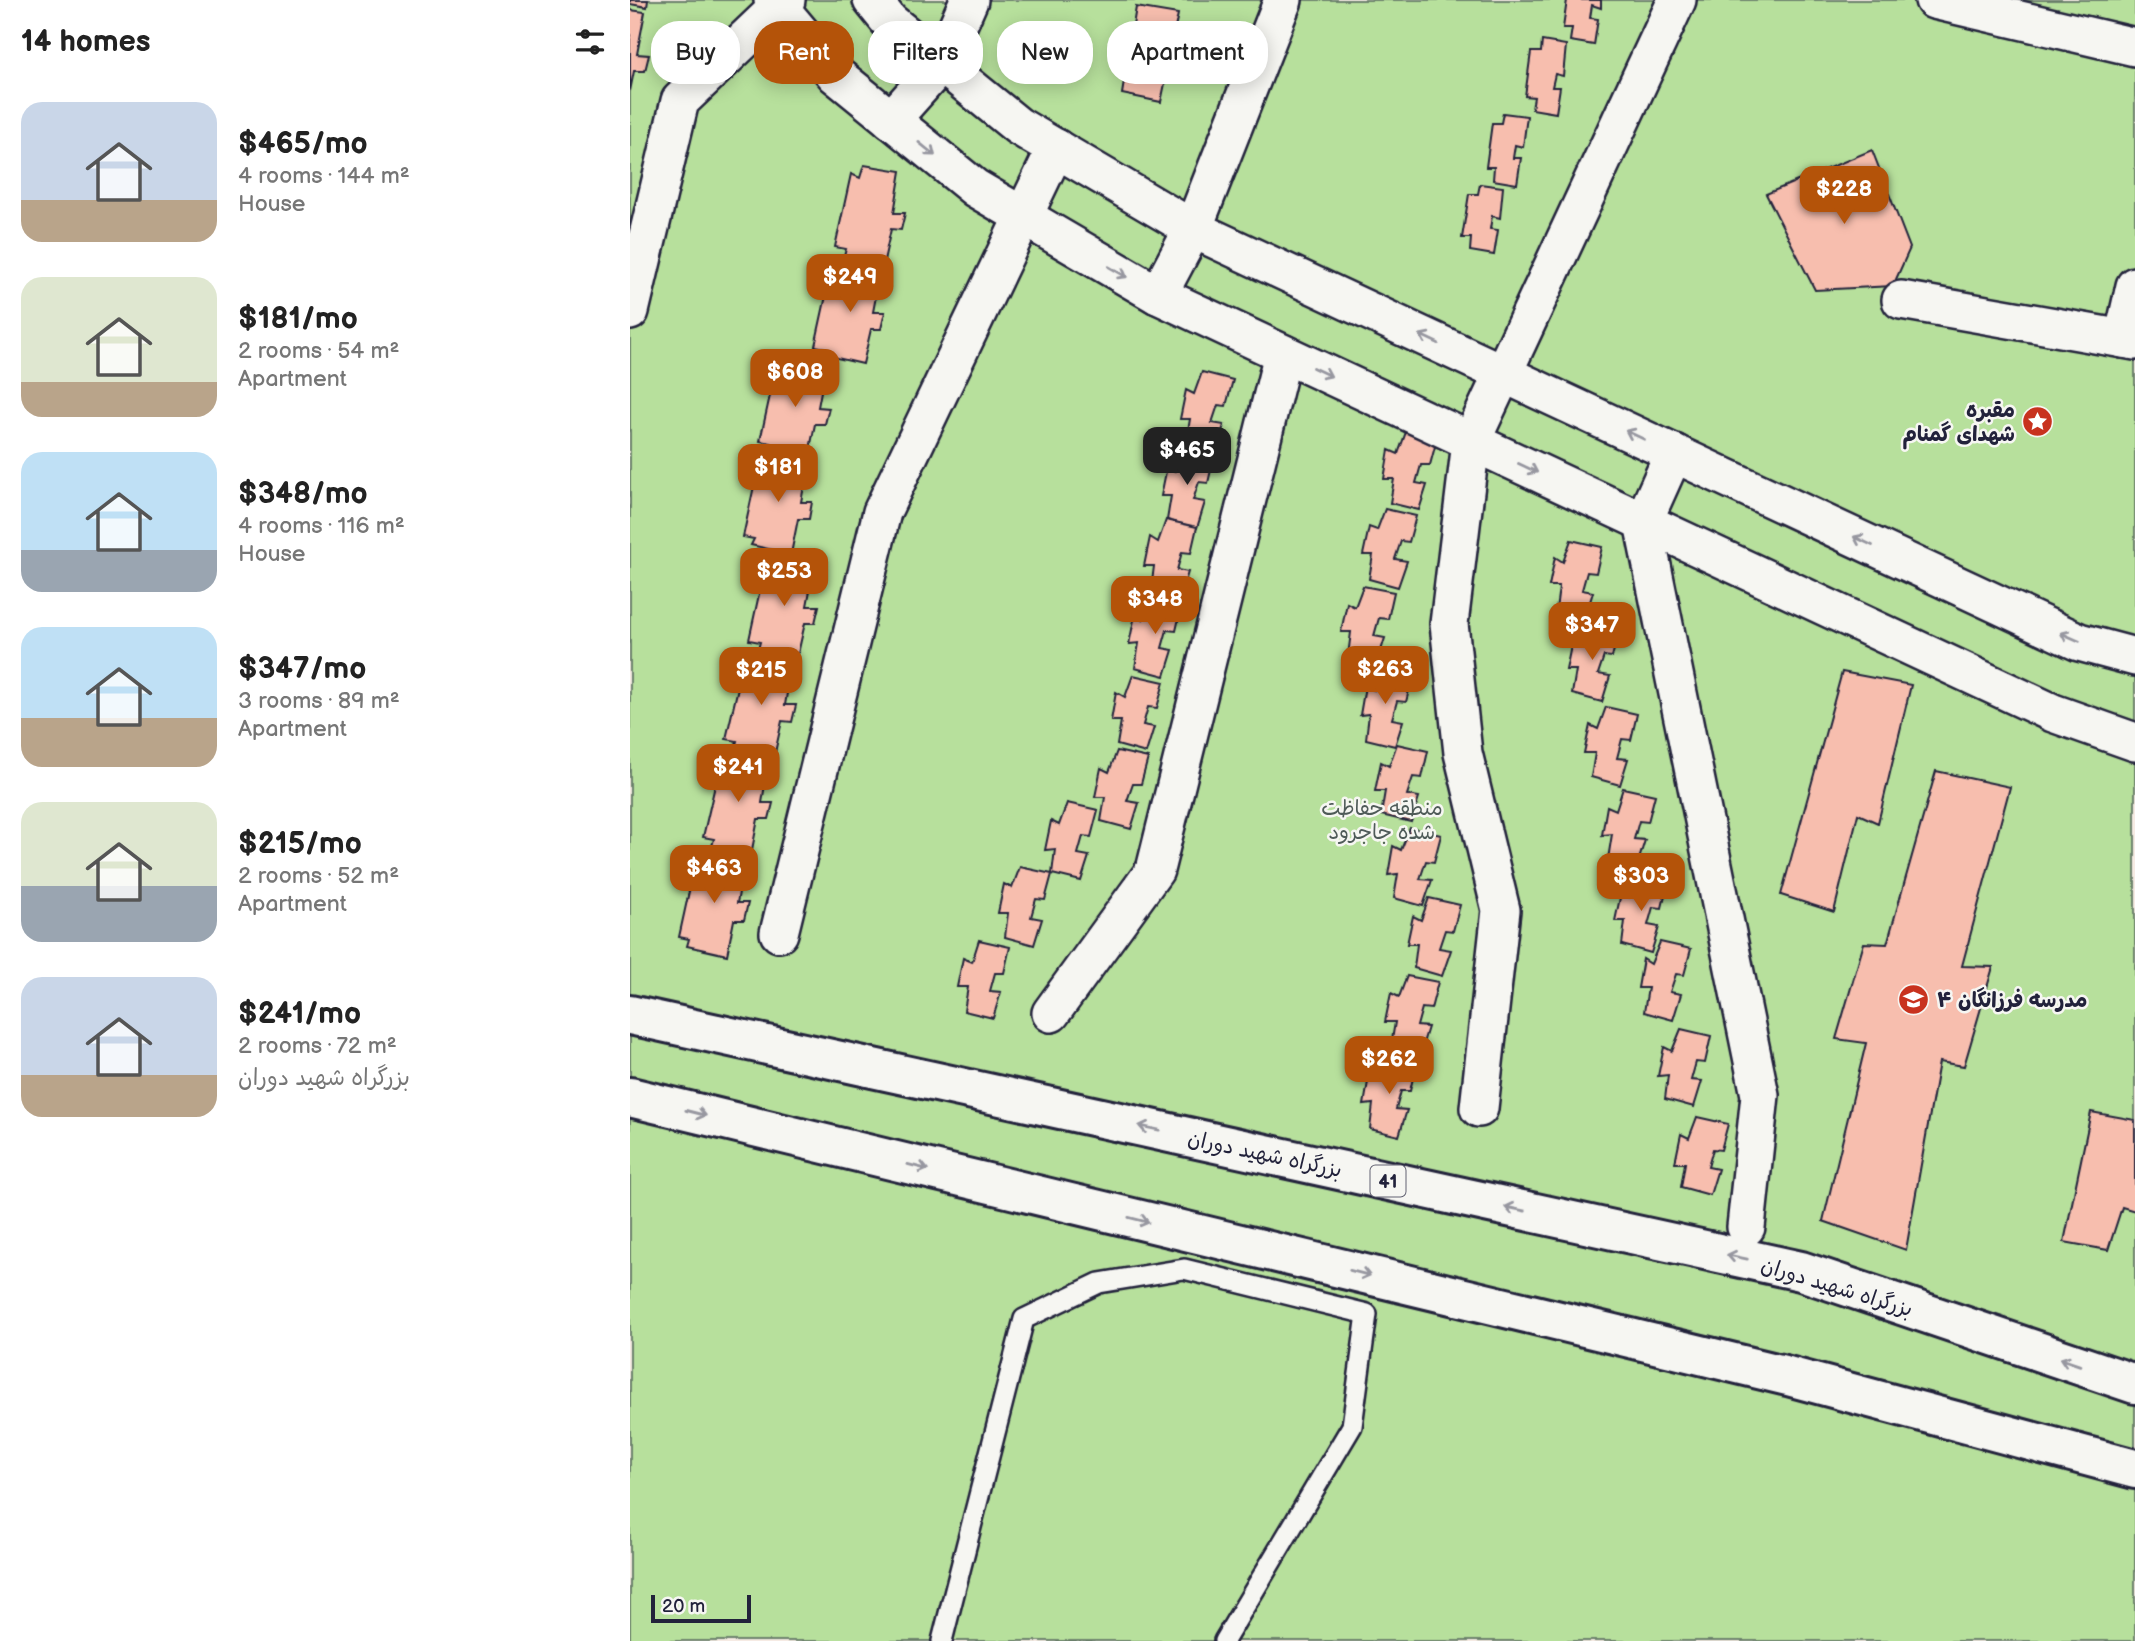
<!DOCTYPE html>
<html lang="en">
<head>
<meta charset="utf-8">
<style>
  :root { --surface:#fff; --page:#f2f2f2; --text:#222; --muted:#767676; --accent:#b45309 }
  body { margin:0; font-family:"Balsamiq Sans","Playpen Sans Arabic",sans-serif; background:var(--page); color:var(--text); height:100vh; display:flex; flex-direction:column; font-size:26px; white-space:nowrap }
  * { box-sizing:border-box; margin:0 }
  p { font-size:23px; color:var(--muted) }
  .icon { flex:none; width:38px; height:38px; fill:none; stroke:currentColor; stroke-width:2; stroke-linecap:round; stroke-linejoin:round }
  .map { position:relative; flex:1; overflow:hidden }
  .panel { display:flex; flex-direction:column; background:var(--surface); width:630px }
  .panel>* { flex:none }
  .top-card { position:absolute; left:21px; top:21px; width:665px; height:63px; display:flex; gap:14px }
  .scale { position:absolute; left:21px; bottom:18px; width:100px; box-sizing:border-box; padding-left:7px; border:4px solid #22223b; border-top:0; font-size:19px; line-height:24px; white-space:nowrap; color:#22223b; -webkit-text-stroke:5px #f6f6f2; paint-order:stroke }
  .price { position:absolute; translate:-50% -60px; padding:0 16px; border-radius:14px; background:var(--accent); color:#fff; font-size:23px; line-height:46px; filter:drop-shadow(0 2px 4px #0008) }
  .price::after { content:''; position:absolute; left:50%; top:42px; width:21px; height:16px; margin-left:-10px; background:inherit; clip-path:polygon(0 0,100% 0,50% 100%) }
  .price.selected { background:#222; color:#fff }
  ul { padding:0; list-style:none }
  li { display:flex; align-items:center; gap:21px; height:175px; padding:0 21px }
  li span { display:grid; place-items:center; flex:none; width:196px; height:140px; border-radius:21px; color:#555 }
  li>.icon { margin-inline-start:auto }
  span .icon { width:84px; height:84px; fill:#fffc; stroke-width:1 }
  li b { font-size:30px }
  h2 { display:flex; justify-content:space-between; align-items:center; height:84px; padding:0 21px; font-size:30px }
  .chip { padding:0 24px; border-radius:28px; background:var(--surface); box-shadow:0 4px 18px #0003; font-size:24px; line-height:63px }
  .chip.selected { background:var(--accent); color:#fff }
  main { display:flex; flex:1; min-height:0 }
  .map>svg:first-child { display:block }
  .green { fill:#b7e09c; stroke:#6c816c; stroke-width:2 }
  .building { fill:#f7beae; stroke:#22223b; stroke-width:2 }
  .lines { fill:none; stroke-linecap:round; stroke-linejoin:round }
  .lane-casing { stroke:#22223b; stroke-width:24 }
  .street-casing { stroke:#22223b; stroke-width:42 }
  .highway-casing { stroke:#22223b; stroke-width:44 }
  .lane { stroke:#f6f6f2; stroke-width:19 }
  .street { stroke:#f6f6f2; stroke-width:37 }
  .highway { stroke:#f6f6f2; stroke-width:38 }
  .oneway { stroke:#9797a0 }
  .labels { text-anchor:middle; stroke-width:5; stroke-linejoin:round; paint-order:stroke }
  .shield { fill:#f6f6f2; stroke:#626272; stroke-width:2 }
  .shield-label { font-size:19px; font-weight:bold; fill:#22223b }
  .poi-label { font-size:21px; font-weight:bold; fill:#22223b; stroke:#f6f6f2; text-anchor:end }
  .park-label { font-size:21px; fill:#4f5b58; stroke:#f6f6f2 }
  .street-label { font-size:21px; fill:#22223b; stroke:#f6f6f2 }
</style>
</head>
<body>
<main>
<section class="panel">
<h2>14 homes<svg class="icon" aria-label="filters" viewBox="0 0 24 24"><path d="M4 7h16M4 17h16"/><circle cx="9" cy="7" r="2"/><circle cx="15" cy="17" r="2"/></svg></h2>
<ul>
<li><span style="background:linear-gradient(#c9d6e8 70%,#b9a48a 0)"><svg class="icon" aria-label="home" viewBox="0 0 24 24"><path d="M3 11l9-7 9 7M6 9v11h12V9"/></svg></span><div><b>$465/mo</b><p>4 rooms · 144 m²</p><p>House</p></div></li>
<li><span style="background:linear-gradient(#dfe7d0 75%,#b9a48a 0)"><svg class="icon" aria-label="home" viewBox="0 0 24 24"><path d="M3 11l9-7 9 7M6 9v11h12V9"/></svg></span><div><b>$181/mo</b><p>2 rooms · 54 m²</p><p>Apartment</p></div></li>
<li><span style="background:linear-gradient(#bfe0f5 70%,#9aa5b1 0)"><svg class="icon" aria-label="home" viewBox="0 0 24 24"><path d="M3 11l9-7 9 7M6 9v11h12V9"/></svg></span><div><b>$348/mo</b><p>4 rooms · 116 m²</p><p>House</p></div></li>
<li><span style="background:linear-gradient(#bfe0f5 65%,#b9a48a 0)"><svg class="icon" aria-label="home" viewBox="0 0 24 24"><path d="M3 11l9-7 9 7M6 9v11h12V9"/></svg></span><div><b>$347/mo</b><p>3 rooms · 89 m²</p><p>Apartment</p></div></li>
<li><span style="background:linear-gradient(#dfe7d0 60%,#9aa5b1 0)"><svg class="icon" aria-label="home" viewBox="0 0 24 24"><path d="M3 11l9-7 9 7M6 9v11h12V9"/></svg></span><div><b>$215/mo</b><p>2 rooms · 52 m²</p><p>Apartment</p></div></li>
<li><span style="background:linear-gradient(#c9d6e8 70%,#b9a48a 0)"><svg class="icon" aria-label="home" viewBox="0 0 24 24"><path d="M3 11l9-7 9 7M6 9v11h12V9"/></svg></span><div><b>$241/mo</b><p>2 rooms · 72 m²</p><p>بزرگراه شهید دوران</p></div></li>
</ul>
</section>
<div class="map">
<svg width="1505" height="1641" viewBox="0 0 1505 1641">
  <rect width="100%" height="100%" fill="#f6ebe4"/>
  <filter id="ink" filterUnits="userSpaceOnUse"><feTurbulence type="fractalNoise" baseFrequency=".0143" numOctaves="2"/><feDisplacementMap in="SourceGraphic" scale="14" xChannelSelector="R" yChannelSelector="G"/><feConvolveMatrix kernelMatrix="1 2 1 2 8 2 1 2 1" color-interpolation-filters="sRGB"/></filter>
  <g filter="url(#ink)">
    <rect class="green" x="0" y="0" width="1505" height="1641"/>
    <g class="building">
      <path d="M0,0H18L17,7L0,4Z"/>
      <path d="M937,0H971V8L962,5L960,18L968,19L964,45L940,41L942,28H933Z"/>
      <path d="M506,7L548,14L540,51L551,53L550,65H539L531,102L492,94Z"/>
      <path d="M0,10L15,12L7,54L19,55L15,71H4L0,91Z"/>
      <path d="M912,41L936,45L933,76L925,74L922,87H930L926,113L902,109L904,97L895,96L901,52H911Z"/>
      <path d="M873,113L897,116L893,147L885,145L883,158H891L887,184L863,180L864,167H856L862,123H871Z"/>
      <path d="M1242,150L1280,248L1263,286L1185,290L1136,194Z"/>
      <path d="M234,165L271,171L264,213H275L271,230L261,229L253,265L214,256L216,249L205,247L221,174L230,178Z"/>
      <path d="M850,184L873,187L870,218L862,216L860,229L868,230L864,255L840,251L841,238H832L839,194H848Z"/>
      <path d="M214,264L251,270L243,312H255L251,329H241L233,364L194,355L196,348L185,346L201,273L210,277Z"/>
      <path d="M159,360L196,365L188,407L199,408L195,424H185L178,459L139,450L141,443L130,441L146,368L155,372Z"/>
      <path d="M572,372L603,380L596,406L588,405L582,423L594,425L586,451L556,443L560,419H550L556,390L564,394Z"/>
      <path d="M776,432L807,439L800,465H791L786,483L797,485L789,510L760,503L764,479H754L759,450L768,454Z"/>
      <path d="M553,449L584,457L578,483L569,482L563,500L575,502L567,528L537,520L541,496H531L537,467L545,471Z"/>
      <path d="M142,455L179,460L171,502H182L179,519H168L161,554L121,545L124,539L113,537L129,463L137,467Z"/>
      <path d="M755,509L786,516L779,542L771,541L765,559L777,561L768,587L739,579L743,555H733L739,527L747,530Z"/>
      <path d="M536,520L567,527L561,553L552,552L547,570L558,572L550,598L521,590L524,566H514L520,537L528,542Z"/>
      <path d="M941,540L972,547L966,573L957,572L952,590L963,592L955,618L926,610L929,586H919L925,557L933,562Z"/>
      <path d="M148,558L185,564L177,606H189L185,623H175L167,658L128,649L130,642L119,640L135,567L144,571Z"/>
      <path d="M733,586L764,592L758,619L749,618L744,636L755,638L747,663L718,656L721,632H711L717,603L725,607Z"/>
      <path d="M521,598L552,605L546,631L537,630L532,648L543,650L535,676L505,668L509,643L499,644L505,615L513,619Z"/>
      <path d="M958,624L989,631L982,657L974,656L968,674L980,676L972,702L942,694L946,670H936L942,641L950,645Z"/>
      <path d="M125,658L162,663L155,705H166L162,722L152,721L144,757L105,748L107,741L96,739L113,666L121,670Z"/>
      <path d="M751,668L783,675L776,702L767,701L762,719L773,721L765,746L736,739L739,714L730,715L735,686L744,690Z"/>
      <path d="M1212,672L1281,685L1248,823L1228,814L1204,912L1151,895Z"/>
      <path d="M503,675L534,682L527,708L518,707L513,725L524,727L516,753L487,745L491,721H481L486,692L495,697Z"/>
      <path d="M976,707L1007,714L1001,740L992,739L987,758L998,759L990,785L961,777L965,753H954L960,725L968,729Z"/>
      <path d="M767,744L798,751L792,778L783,777L777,795L789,797L781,822L751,815L755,791H745L751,762L759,766Z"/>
      <path d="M487,751L518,758L511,784H503L497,801L509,803L501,829L471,821L475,797H465L471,768L479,772Z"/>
      <path d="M102,755L139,760L132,803H143L139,819H128L121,855L82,846L84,839L73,837L90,764L98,768Z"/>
      <path d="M1306,771L1380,787L1332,966L1363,967L1334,1066L1309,1062L1276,1250L1193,1221L1236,1043L1206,1039L1234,943L1257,944Z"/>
      <path d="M993,788L1025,795L1018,822L1009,821L1004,839L1015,840L1007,866L978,859L982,834L972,835L977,806L986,810Z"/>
      <path d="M437,803L468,810L461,837L453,836L448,854L459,856L451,881L422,874L425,849L415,850L421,821L429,825Z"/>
      <path d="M780,828L811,835L804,862L796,861L790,879L802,880L793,906L764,898L768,874L758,875L763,846L771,850Z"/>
      <path d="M78,856L115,861L107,903H118L114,920H104L97,955L57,946L59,939L49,937L65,864L73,868Z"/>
      <path d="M390,867L422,874L415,900L406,899L401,917L412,919L404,945L375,937L378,913H368L374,884L382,888Z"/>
      <path d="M1007,875L1038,882L1032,908L1023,907L1018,925L1029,927L1021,953L992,945L995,921H985L991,893L999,897Z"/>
      <path d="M799,898L830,905L823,931L815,930L809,948L821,950L812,976L784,968L787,944H777L783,916L791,920Z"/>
      <path d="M349,940L380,947L374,973H365L360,991L371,992L363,1018L334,1011L338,987H327L333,958L342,962Z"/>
      <path d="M1030,942L1061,949L1054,975L1046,974L1040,992L1051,994L1043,1020L1014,1012L1018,988H1008L1013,959L1021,964Z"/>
      <path d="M777,976L808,982L801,1009L792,1008L787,1026L798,1027L790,1053L761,1046L765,1022H755L761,993L769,997Z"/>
      <path d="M1051,1029L1081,1036L1075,1063L1066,1062L1061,1080L1072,1081L1064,1107L1035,1099L1038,1075L1028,1076L1034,1047L1042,1051Z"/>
      <path d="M756,1058L786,1065L780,1091H771L766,1109L777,1110L769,1136L740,1129L743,1104L734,1105L739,1076L747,1080Z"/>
      <path d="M1461,1112L1505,1120V1211L1492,1207L1478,1250L1434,1242Z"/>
      <path d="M1067,1117L1098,1124L1091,1150L1083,1149L1078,1167L1088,1169L1080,1195L1051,1187L1055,1163H1045L1051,1134L1059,1138Z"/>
    </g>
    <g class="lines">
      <defs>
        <path id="lane" d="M312,1641L394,1319L469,1283L554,1269L737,1314L722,1426L594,1641"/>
        <g id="street">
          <path d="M143,0L206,75L345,188L528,295L1423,713L1505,742"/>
          <path d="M242,0L259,21L388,126L563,229L1449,642L1505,657"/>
          <path d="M1304,0L1505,47"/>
          <path d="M261,120L311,64L339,0"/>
          <path d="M528,295L563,229L653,0"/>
          <path d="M1271,300L1505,341"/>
          <path d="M0,311L50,101L156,0"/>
          <path d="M1493,339L1505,286"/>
          <path d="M1044,453L1013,522L1130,1095L1116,1227"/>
          <path d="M149,933L252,512L426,148"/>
          <path d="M421,1013L525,870L653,354"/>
          <path d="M849,1108L871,910L833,753L819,624L841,442L1047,0"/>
        </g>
        <g id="highway">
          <path d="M0,1015L1171,1271L1505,1384"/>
          <path d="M0,1097L1158,1376L1505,1469"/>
        </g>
      </defs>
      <use href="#lane" class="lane-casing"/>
      <use href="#street" class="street-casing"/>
      <use href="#highway" class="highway-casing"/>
      <use href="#lane" class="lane"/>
      <use href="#street" class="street"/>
      <use href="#highway" class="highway"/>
    </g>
    <defs><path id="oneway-shaft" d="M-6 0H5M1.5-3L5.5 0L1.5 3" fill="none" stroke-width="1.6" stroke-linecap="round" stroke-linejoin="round" transform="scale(1.75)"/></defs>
    <g class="oneway">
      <use href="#oneway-shaft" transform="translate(297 149) rotate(39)"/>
      <use href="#oneway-shaft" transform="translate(488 272) rotate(30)"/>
      <use href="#oneway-shaft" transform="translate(799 339) rotate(-155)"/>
      <use href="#oneway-shaft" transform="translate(692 372) rotate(25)"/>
      <use href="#oneway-shaft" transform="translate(1005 435) rotate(-155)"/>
      <use href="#oneway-shaft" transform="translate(898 468) rotate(25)"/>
      <use href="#oneway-shaft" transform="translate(1233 541) rotate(-155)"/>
      <use href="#oneway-shaft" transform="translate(1440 637) rotate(-156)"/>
      <use href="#oneway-shaft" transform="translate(66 1113) rotate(14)"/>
      <use href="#oneway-shaft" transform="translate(519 1128) rotate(-168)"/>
      <use href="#oneway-shaft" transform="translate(288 1167) rotate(14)"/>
      <use href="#oneway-shaft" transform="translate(885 1209) rotate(-168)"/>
      <use href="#oneway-shaft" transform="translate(509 1220) rotate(14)"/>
      <use href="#oneway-shaft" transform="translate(1107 1257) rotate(-168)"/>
      <use href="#oneway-shaft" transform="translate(730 1273) rotate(14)"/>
      <use href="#oneway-shaft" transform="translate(1440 1362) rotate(-161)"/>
    </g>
  </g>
  <defs>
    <symbol id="sight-disc" viewBox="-11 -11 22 22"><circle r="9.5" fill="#c8321e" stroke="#f6f6f2"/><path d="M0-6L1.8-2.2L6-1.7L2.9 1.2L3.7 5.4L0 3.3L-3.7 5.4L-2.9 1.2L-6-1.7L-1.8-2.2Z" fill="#fff"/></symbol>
    <symbol id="school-disc" viewBox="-11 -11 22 22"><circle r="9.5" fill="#c8321e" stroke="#f6f6f2"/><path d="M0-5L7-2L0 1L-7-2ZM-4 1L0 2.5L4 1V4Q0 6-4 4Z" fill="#fff"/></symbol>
  </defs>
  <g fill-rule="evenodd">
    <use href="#sight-disc" x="1390" y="404" width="35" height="35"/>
    <use href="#school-disc" x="1266" y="982" width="35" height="35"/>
  </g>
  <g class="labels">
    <rect class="shield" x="740.5" y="1165.5" width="35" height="31" rx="5"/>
    <g class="shield-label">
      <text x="758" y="1188">41</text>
    </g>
    <g class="poi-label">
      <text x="1385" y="417">مقبره<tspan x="1385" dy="24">شهدای گمنام</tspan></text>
      <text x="1307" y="1007" text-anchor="start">مدرسه فرزانگان ۴</text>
    </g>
    <g class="park-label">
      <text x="752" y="815">منطقه حفاظت<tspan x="752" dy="24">شده جاجرود</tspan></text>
    </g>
    <g class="street-label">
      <text transform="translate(635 1154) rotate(12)" y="7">بزرگراه شهید دوران</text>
      <text transform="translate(1207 1287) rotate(17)" y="7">بزرگراه شهید دوران</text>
    </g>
  </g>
</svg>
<div class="scale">20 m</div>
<b class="price" style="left:1214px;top:226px">$228</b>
<b class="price" style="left:220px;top:314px">$249</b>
<b class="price" style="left:165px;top:409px">$608</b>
<b class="price selected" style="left:557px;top:487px">$465</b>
<b class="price" style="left:148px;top:504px">$181</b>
<b class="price" style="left:154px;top:608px">$253</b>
<b class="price" style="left:525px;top:636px">$348</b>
<b class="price" style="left:962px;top:662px">$347</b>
<b class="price" style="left:755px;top:706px">$263</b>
<b class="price" style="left:131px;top:707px">$215</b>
<b class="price" style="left:108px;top:804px">$241</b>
<b class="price" style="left:84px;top:905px">$463</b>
<b class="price" style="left:1011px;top:913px">$303</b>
<b class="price" style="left:759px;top:1096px">$262</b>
<div class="top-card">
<a class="chip">Buy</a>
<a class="chip selected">Rent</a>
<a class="chip">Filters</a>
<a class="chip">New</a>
<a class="chip">Apartment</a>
</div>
</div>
</main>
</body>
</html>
